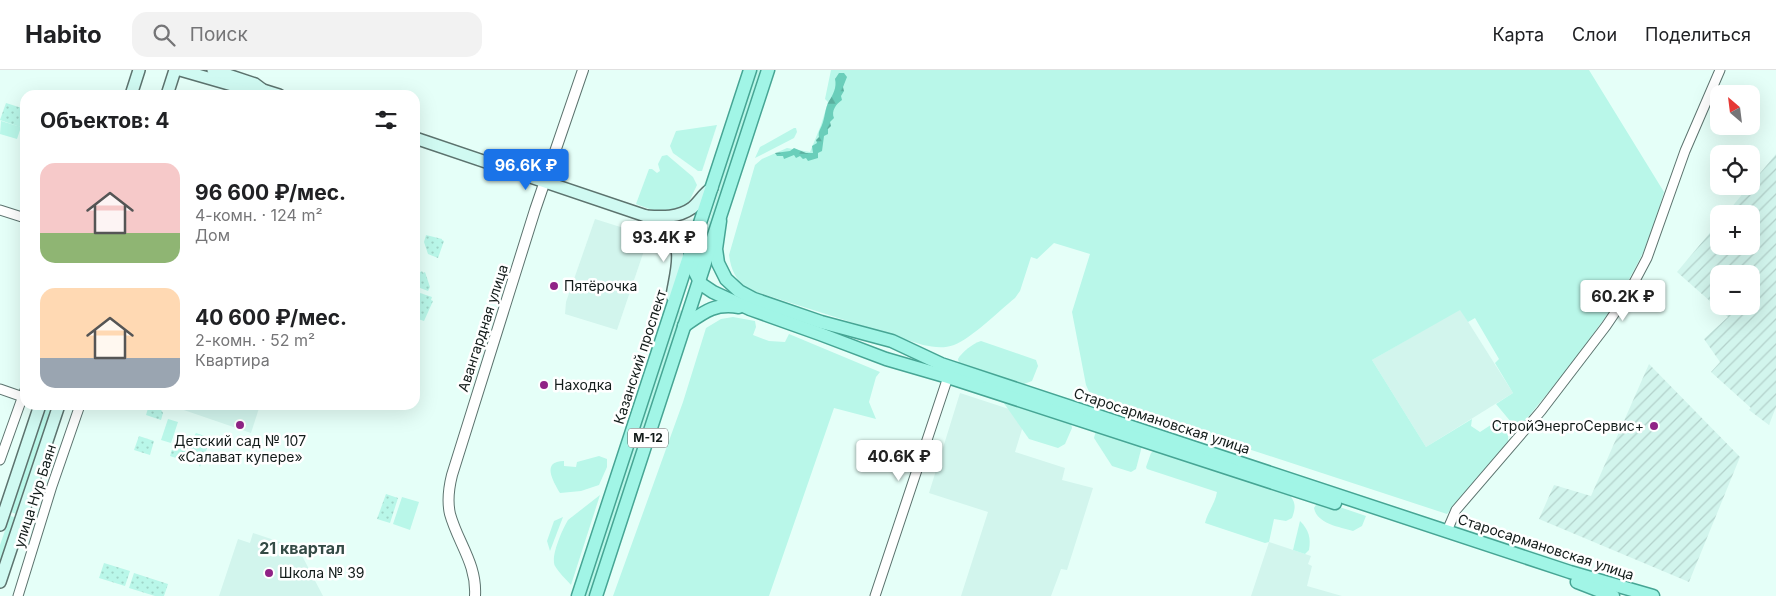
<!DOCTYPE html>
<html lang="ru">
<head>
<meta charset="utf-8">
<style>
  :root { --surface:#fff; --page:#f2f2f2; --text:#202124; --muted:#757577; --line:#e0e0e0; --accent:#1a73e8 }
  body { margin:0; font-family:Inter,sans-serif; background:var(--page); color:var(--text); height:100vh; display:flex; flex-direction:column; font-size:19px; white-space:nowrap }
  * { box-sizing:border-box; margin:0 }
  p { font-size:16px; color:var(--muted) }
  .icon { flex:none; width:28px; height:28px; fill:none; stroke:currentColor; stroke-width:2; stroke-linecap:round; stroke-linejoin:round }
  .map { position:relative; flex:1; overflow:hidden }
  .sheet { position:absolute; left:20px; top:20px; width:400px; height:320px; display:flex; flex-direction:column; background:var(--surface); border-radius:15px; box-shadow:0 5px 20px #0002 }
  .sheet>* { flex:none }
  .needle { width:32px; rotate:332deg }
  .buttons { position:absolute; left:1710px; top:15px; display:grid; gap:10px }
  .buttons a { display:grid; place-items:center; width:50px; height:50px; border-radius:10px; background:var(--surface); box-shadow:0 5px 20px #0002; font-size:25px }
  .price { position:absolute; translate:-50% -42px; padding:0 11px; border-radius:5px; background:#fff; color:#222; font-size:16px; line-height:32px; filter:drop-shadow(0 1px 2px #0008) }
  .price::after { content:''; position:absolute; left:50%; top:30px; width:15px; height:11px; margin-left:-8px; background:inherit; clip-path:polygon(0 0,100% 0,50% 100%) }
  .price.selected { background:var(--accent); color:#fff }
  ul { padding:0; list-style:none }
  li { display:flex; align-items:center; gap:15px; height:125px; padding:0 20px }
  li span { display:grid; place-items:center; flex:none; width:140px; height:100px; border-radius:15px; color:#555 }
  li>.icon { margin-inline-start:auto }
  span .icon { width:60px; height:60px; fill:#fffc; stroke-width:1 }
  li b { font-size:21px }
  h2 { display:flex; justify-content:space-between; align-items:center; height:60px; padding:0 20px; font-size:21px }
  header { display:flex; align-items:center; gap:30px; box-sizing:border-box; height:70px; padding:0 25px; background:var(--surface); border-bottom:1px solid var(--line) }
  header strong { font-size:24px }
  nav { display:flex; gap:28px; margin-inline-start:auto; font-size:18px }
  .search { width:350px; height:45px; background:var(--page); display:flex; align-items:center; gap:12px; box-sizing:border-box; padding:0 18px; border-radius:15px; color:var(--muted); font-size:19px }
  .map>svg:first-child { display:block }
  .built { fill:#d2f5ed }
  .industrial { fill:url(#industrial-furrows); fill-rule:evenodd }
  .green { fill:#b9f7e9 }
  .forest { fill:url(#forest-firs) }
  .park { fill:url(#park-dots) }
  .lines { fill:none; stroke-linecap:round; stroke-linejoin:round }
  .minor-casing { stroke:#5c736e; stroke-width:11 }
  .tertiary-casing { stroke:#5c736e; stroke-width:12 }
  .secondary-casing { stroke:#5c736e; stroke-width:14 }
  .primary-casing { stroke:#46a594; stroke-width:15 }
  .minor { stroke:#fff; stroke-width:9 }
  .tertiary { stroke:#fff; stroke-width:10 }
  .secondary { stroke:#d0faf2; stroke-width:11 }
  .primary { stroke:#a1f5e6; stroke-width:12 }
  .poi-dot { fill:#902386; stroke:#fff; stroke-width:2 }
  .labels { text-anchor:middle; stroke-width:5; stroke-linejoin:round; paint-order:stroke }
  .shield { fill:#fff; stroke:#5a605f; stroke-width:1 }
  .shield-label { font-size:12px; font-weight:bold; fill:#131c1a }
  .poi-label { font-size:14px; fill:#131c1a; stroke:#fff; text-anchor:start }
  .street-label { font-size:14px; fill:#131c1a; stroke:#fff }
  .quarter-label { font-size:16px; font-weight:bold; fill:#344a45; stroke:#fff }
</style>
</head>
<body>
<header>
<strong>Habito</strong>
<div class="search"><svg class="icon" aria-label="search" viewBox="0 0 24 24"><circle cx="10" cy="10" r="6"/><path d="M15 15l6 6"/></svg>Поиск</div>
<nav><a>Карта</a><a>Слои</a><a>Поделиться</a></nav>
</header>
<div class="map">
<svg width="1776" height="526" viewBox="0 0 1776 526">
  <defs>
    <pattern id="industrial-furrows" width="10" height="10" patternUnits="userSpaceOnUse" patternTransform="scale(1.25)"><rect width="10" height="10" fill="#d2f5ed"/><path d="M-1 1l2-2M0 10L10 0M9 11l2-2" fill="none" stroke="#b3d1cb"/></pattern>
    <pattern id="forest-firs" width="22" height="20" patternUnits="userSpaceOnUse" patternTransform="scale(1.25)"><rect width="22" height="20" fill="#6aceba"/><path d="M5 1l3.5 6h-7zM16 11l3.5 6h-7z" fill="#5bb09f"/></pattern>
    <pattern id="park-dots" width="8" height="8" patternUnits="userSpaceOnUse" patternTransform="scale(1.25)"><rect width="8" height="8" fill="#b9f7e9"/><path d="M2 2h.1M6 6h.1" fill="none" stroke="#9ed3c7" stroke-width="1.8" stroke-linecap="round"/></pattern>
  </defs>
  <rect width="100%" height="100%" fill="#e5fff8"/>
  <g class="built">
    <path d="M595,149L649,166L617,260L565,244L566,232Z"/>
    <path d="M1460,239L1513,323L1426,377L1372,290Z"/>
    <path d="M960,323L1012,340L1023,356L1015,382L1065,398L1062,410L1093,418L1067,500L1061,499L1051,526H961L988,442L929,423Z"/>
    <path d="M174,335H260L251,363L175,337Z"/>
    <path d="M253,463L298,478L323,526H219L238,469L250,473Z"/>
    <path d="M1269,472L1311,486L1308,494L1312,496L1307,516L1342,526H1251Z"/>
  </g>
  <g class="industrial">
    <path d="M1776,84V337L1769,355L1749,340L1751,338L1711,302L1720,292L1704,269L1728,247L1677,202L1719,152V176H1751V144H1726L1749,116H1751V114ZM1719,204H1751V236H1719Z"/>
    <path d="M1649,294L1740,387L1689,512L1539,449L1554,415L1591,426Z"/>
  </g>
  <g class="green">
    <path d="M756,0H760L699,193L698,187Z"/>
    <path d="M831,0H1589L1664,122L1655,153L1642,185L1618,230L1569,297L1519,358H1516L1496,334L1513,323L1495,293L1499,289L1475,248L1468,252L1460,240L1372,290L1426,377L1472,349L1471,356L1480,362L1500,349L1508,364V372L1447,444L1163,351L1098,333L1091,326L1086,315L1072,242L1090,184L1054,173L1037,189L1031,187L1020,221L1015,228C999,241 972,268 954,275C943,279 933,277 923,275L747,219C736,210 731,200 729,185L755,95L762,89L787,78L810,82L821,55L828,32L825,29Z"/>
    <path d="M1,51L21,57L17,69L0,64Z"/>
    <path d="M717,55L702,101H698L673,83L670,76L676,61Z"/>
    <path d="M794,58H796L797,62L794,68L755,88L760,77Z"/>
    <path d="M667,85L693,107L697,115L687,136L681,139L663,144L636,134L649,99H652L657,103L660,101L658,94L662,86Z"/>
    <path d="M679,240L682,241L589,526H585Z"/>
    <path d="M733,247L755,251L756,257L753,265L769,271L785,272L789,264L880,302L876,307L869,332L876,349L834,338L769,526H613L683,332L706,258L721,249Z"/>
    <path d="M981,271L1036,290L1038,296L1032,311L1024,314L959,294L958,289C962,282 972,274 981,271Z"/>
    <path d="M1001,329L1071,353L1072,358L1065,374L1058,378L1029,369Z"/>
    <path d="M46,335H56L19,445L11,442Z"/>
    <path d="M168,349L178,352L171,373L161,370Z"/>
    <path d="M1096,360L1142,376L1136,399L1131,402L1112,396L1094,368Z"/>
    <path d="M1155,380L1288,423C1296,432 1296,437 1292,448L1286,451L1274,449L1269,472L1265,473L1205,453C1208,441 1215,434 1217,422L1147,399L1146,397L1151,383Z"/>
    <path d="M599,386L607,389V397L599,415L581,421L560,423C553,411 541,391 564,391V396L576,397L577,392Z"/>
    <path d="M600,425L571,515C566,509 559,503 555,496C550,487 563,458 568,450Z"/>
    <path d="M402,427L419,432L410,460L393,454Z"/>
    <path d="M1319,430L1366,446L1362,456L1353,461C1340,457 1317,454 1314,438Z"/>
    <path d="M10,446L18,448L0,504V475Z"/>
    <path d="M563,447L550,481L547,471L554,451Z"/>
    <path d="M1300,451C1309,460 1311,468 1309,480L1305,484L1293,480Z"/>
  </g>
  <path class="forest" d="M839,3H844L847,7L843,17L844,21L841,26L842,30C836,34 831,41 834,48L830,52L831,56L828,59V64L824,66L822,81L818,83V88L808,91L806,88L803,89L800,86L796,88L794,85L784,89L783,86H777L775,83L790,81L794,78L806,83H813L812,76L817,73L816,70L819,67C818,62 820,60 822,55C825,48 825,38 829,31C833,25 837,17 835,9Z"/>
  <g class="park">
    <path d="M6,33L25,39V52L23,58L0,50Z"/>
    <path d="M426,165L442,169V170L444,171L438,188L428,184L424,172Z"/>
    <path d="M422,201L423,203L425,202L430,217L428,221L415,216V205Z"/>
    <path d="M417,222L432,227L431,230L433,231L424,251L415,248V229Z"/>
    <path d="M149,335H158L163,343L161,350L146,345Z"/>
    <path d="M196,363L211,368L200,397L187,372L192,369Z"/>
    <path d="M139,366L154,371L150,385L134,380Z"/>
    <path d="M185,373L190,384L188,392L170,386L173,376Z"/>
    <path d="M386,424L398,428L390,453L377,449Z"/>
    <path d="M104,493L130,501L125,516L99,508Z"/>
    <path d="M134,503L168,514L164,526H155L129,518Z"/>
  </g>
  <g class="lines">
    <defs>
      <g id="minor">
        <path d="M0,140L25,148"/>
        <path d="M0,319L23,327"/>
        <path d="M0,390L25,320"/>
        <path d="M1447,461L1456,440L1541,341L1606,256L1629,222L1647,188L1685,81L1720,0"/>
        <path d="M18,526L52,416L80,335"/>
        <path d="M875,526L948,307"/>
      </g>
      <path id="tertiary" d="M475,526C477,494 458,473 450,444C447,431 449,417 452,405L535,140L583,0"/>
      <g id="secondary">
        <path d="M180,0L253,21L263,20"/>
        <path d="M213,0L255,14L263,20L279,25"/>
        <path d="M131,25L139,0"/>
        <path d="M167,25L175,0"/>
        <path d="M415,68L646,146C652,151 660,155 666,159C686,176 675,205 672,226"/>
        <path d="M646,146C662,147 678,148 692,138C699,132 704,123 712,118"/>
        <path d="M0,455L40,335"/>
        <path d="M0,512L59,335"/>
      </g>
      <g id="primary">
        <path d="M720,151L716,179L718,193L726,209L739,221L754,229L821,252L892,271L941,294L1570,502L1653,526"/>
        <path d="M696,165L697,181L694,195L695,202L701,214L713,222L750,239L820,264L886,289L948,307L1335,433"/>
        <path d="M684,256C704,242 714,233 739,237"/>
        <path d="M1577,512L1613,526"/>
        <path d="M578,526L750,0"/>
        <path d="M596,526L768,0"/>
      </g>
    </defs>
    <use href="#minor" class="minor-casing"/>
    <use href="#tertiary" class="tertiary-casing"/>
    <use href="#secondary" class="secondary-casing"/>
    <use href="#primary" class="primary-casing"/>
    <use href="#minor" class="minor"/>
    <use href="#tertiary" class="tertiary"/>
    <use href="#secondary" class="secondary"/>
    <use href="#primary" class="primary"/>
  </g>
  <g class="poi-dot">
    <circle cx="554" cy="216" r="5"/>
    <circle cx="544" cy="315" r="5"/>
    <circle cx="240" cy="355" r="5"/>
    <circle cx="1654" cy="356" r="5"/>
    <circle cx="269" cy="503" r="5"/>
  </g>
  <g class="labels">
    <rect class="shield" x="628" y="358.5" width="40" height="19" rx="4"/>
    <g class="shield-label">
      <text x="648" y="372">М-12</text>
    </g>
    <g class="poi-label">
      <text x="564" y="221">Пятёрочка</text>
      <text x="554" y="320">Находка</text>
      <text x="1644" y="361" text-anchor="end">СтройЭнергоСервис+</text>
      <text x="240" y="376" text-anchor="middle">Детский сад № 107<tspan x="240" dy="16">«Салават купере»</tspan></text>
      <text x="279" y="508">Школа № 39</text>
    </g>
    <g class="street-label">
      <text transform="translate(483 258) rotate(-72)" y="5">Авангардная улица</text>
      <text transform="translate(640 287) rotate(-72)" y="5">Казанский проспект</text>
      <text transform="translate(1162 351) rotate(18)" y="5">Старосармановская улица</text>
      <text transform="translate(35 426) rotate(-72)" y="5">улица Нур Баян</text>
      <text transform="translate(1546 477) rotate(18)" y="5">Старосармановская улица</text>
    </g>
    <g class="quarter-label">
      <text x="302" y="484">21 квартал</text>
    </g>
  </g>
</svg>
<div class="buttons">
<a><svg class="needle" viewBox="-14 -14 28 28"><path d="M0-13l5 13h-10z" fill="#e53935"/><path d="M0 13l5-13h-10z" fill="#757577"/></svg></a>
<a><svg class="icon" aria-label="locate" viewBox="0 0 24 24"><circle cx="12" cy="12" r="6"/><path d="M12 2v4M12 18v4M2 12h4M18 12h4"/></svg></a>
<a>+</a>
<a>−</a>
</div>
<b class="price selected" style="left:526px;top:121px">96.6K ₽</b>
<b class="price" style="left:664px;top:193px">93.4K ₽</b>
<b class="price" style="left:1623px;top:252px">60.2K ₽</b>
<b class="price" style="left:899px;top:412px">40.6K ₽</b>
<section class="sheet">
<h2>Объектов: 4<svg class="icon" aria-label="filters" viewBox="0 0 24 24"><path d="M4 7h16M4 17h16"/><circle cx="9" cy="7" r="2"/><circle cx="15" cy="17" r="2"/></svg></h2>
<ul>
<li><span style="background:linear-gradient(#f6c9c9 70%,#8fb573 0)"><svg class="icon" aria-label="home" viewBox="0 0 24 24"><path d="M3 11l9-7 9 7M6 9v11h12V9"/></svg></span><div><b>96 600 ₽/мес.</b><p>4-комн. · 124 m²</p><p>Дом</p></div></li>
<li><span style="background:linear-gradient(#ffd9b3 70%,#9aa5b1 0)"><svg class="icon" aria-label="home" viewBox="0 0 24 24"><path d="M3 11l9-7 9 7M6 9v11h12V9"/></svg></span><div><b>40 600 ₽/мес.</b><p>2-комн. · 52 m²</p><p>Квартира</p></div></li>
</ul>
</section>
</div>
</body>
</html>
